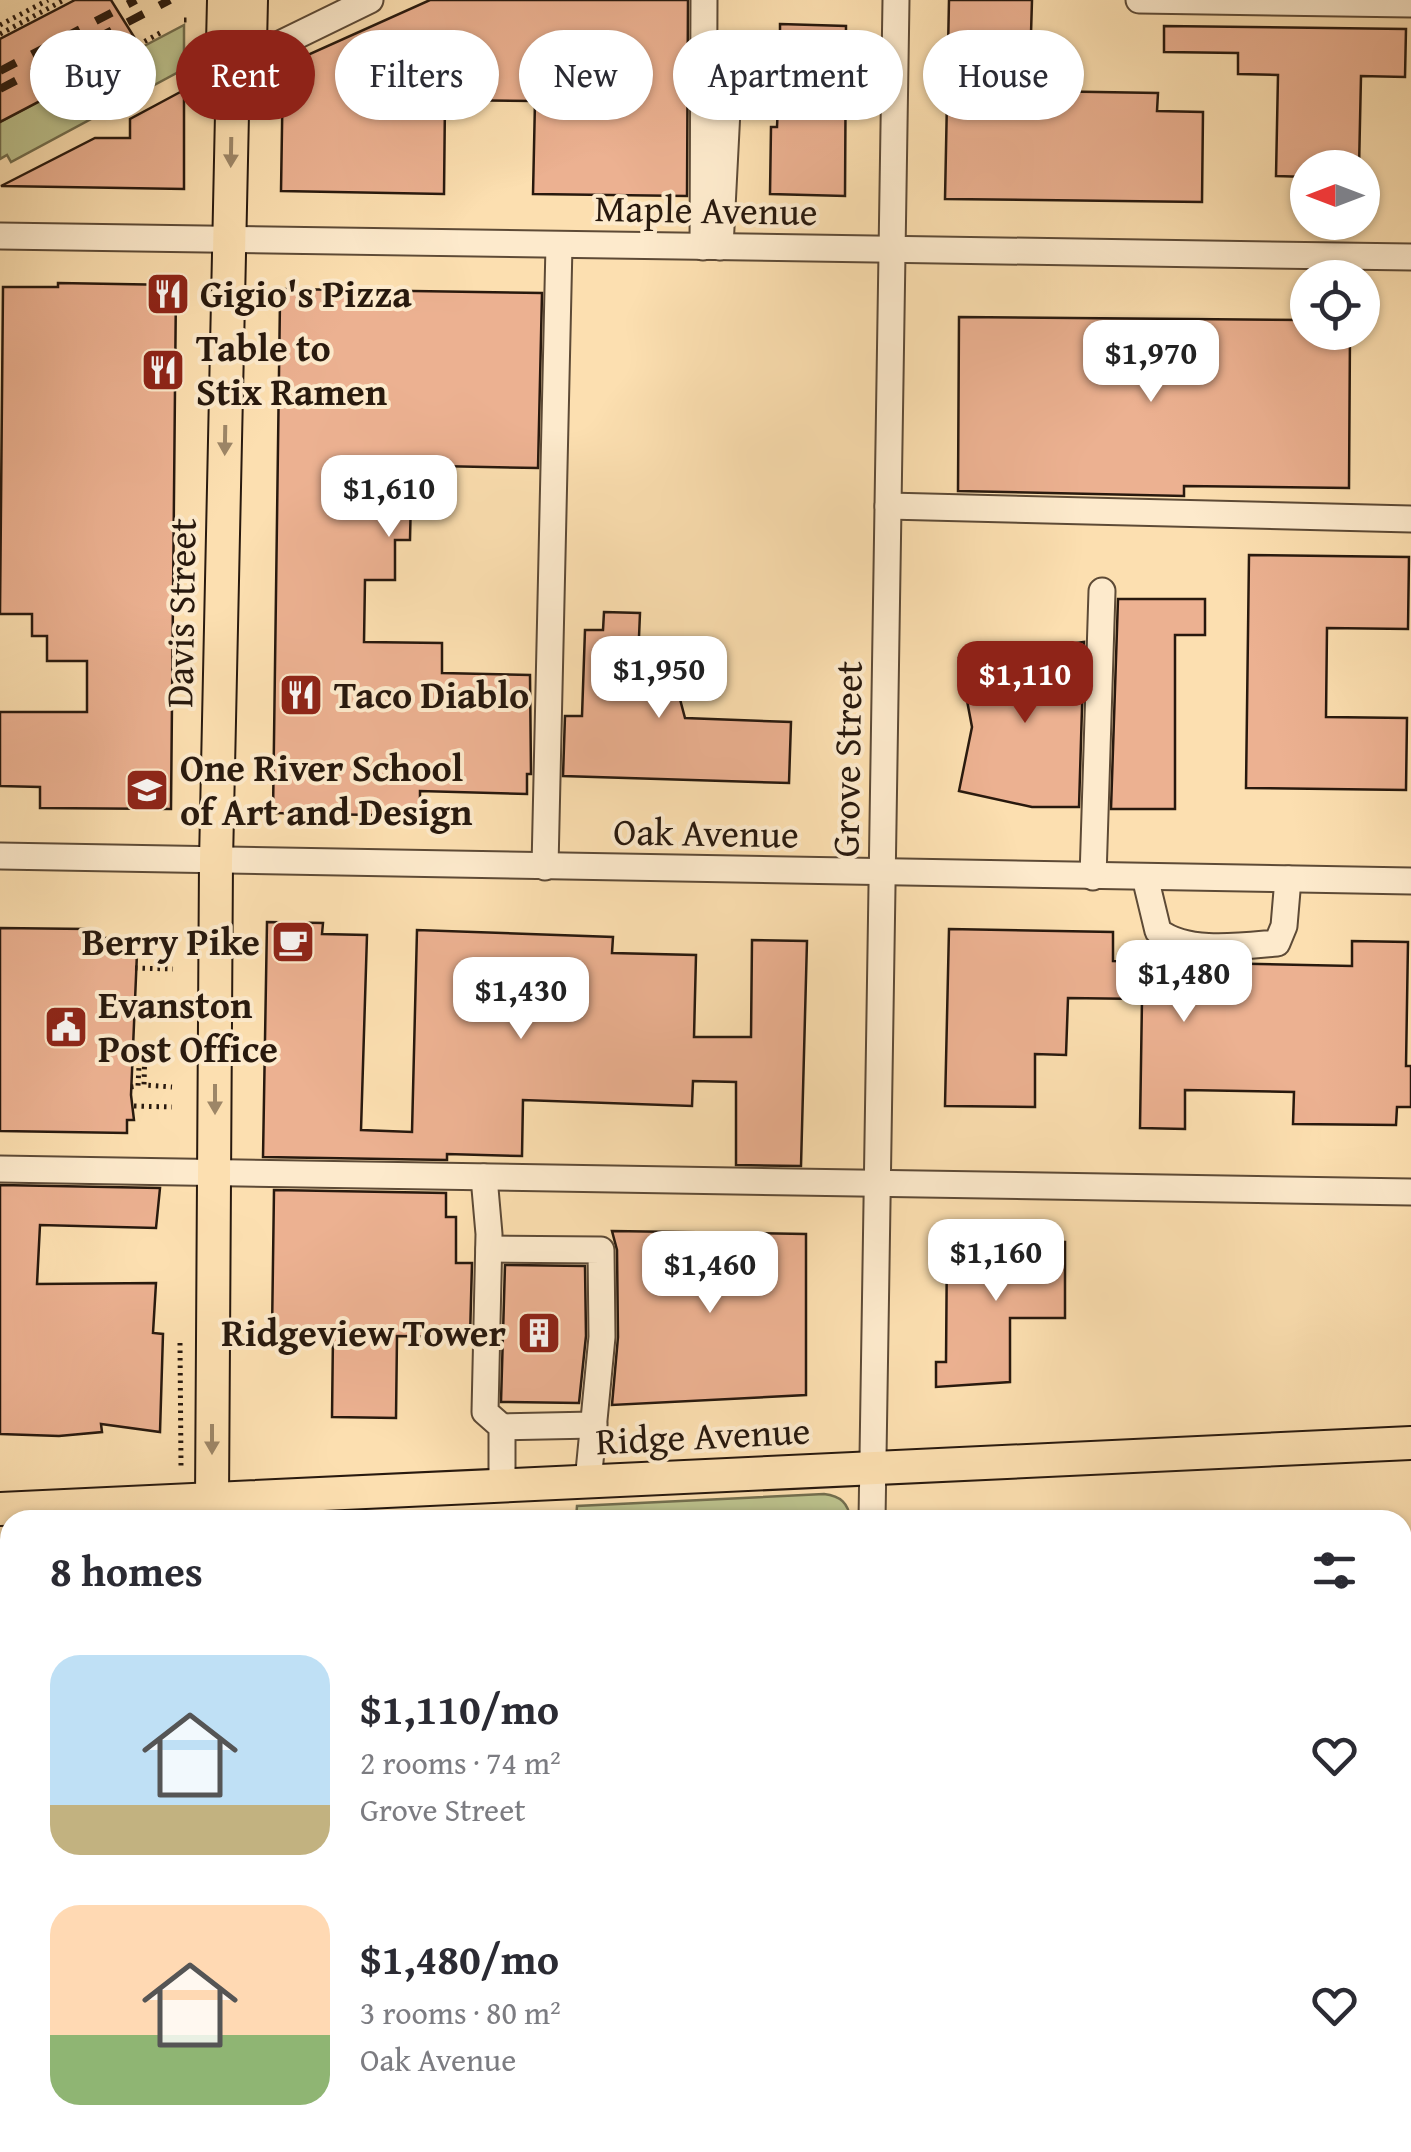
<!DOCTYPE html>
<html lang="en">
<head>
<meta charset="utf-8">
<style>
  :root { --surface:#fff; --page:#f2f2f3; --text:#2b2b33; --muted:#7c7c81; --accent:#8f2418 }
  body { margin:0; font-family:"Gentium Book Plus",serif; background:var(--page); color:var(--text); height:100vh; display:flex; flex-direction:column; font-size:38px; white-space:nowrap }
  * { box-sizing:border-box; margin:0 }
  p { font-size:32px; color:var(--muted) }
  .icon { flex:none; width:55px; height:55px; fill:none; stroke:currentColor; stroke-width:2; stroke-linecap:round; stroke-linejoin:round }
  .map { position:relative; flex:1; overflow:hidden }
  .side { position:absolute; left:0px; top:1510px; width:1412px; height:642px; display:flex; flex-direction:column; background:var(--surface); border-radius:30px 30px 0 0; box-shadow:0 2px 8px #0004 }
  .side>* { flex:none }
  .guide { position:absolute; left:30px; top:30px; width:1352px; height:90px; display:flex; gap:20px }
  .needle { width:65px; rotate:270deg }
  .buttons { position:absolute; left:1290px; top:150px; display:grid; gap:20px }
  .buttons a { display:grid; place-items:center; width:90px; height:90px; border-radius:50%; background:var(--surface); box-shadow:0 2px 8px #0004; font-size:50px }
  .price { position:absolute; translate:-50% -85px; padding:0 22px; border-radius:20px; background:#fff; color:#222; font-size:32px; line-height:65px; filter:drop-shadow(0 2px 5px #0008) }
  .price::after { content:''; position:absolute; left:50%; top:60px; width:30px; height:22px; margin-left:-15px; background:inherit; clip-path:polygon(0 0,100% 0,50% 100%) }
  .price.selected { background:var(--accent); color:#fff }
  ul { padding:0; list-style:none }
  li { display:flex; align-items:center; gap:30px; height:250px; padding:0 50px }
  li span { display:grid; place-items:center; flex:none; width:280px; height:200px; border-radius:30px; color:#555 }
  li>.icon { margin-inline-start:auto }
  span .icon { width:120px; height:120px; fill:#fffc; stroke-width:1 }
  li b { font-size:42px }
  h2 { display:flex; justify-content:space-between; align-items:center; height:120px; padding:0 50px; font-size:42px }
  .chip { padding:0 35px; border-radius:45px; background:var(--surface); box-shadow:0 2px 8px #0004; font-size:35px; line-height:90px }
  .chip.selected { background:var(--accent); color:#fff }
  .map>svg:first-child { display:block }
  .green { fill:#bcc28d; stroke:#726e4e; stroke-width:2.5 }
  .building { fill:#ecb191; stroke:#28190e; stroke-width:2.5 }
  .lines { fill:none; stroke-linecap:round; stroke-linejoin:round }
  .minor-casing { stroke:#5d4a36; stroke-width:29 }
  .major-casing { stroke:#28190e; stroke-width:36 }
  .path { stroke:#28190e; stroke-width:5; stroke-dasharray:2.5 5; stroke-linecap:butt }
  .minor { stroke:#fdeacc; stroke-width:25 }
  .major { stroke:#fcdfb0; stroke-width:32 }
  .rail { stroke:#28190e; stroke-width:8; stroke-dasharray:18 18; stroke-linecap:butt }
  .oneway { fill:#9d8667 }
  .labels { text-anchor:middle; stroke-width:8; stroke-linejoin:round; paint-order:stroke }
  .street-label { font-size:38px; fill:#28190e; stroke:#fdeacc }
  .poi-label { font-size:38px; font-weight:bold; fill:#28190e; stroke:#fdeacc; text-anchor:start }
</style>
</head>
<body>
<div class="map">
<svg width="1411" height="2152" viewBox="0 0 1411 2152">
  <rect width="100%" height="100%" fill="#fcdfb0"/>
  <filter id="stains"><feTurbulence type="fractalNoise" baseFrequency=".002" numOctaves="4"/><feColorMatrix values="0 0 0 0 .2 0 0 0 0 .09 0 0 0 0 .02 0 0 0 .5 -.17"/></filter>
  <radialGradient id="worn" r=".72"><stop offset=".6" stop-color="#630" stop-opacity="0"/><stop offset="1" stop-color="#630" stop-opacity=".3"/></radialGradient>
  <g class="green">
    <path d="M184,25V69L11,162L7,155L0,159V122Z"/>
    <path d="M824,1494C841,1496 848,1503 851,1520H576L577,1506Z"/>
  </g>
  <g class="building">
    <path d="M75,0H111L141,48L0,122V39Z"/>
    <path d="M430,0H688L687,196L533,194L535,101L445,100L444,194L281,191L283,66Z"/>
    <path d="M949,0H1032L1030,68H1037V91L1158,93L1157,111L1203,112L1202,202L945,199Z"/>
    <path d="M780,24L846,26L845,196L770,194L771,127H777L779,81L720,80V41L780,42Z"/>
    <path d="M1164,26L1406,29L1405,77L1361,76L1359,168H1308V177L1276,176L1278,75L1238,74V53L1164,52Z"/>
    <path d="M184,90V189L1,186L95,138H130V119Z"/>
    <path d="M58,283L176,285L171,809L40,808V787L0,786V712H87V661H47V636H32V614H0L3,287H58Z"/>
    <path d="M284,289L542,293L538,468L438,466L437,497L411,496L410,540H395V580H365L364,642L442,643V673L530,675L531,774H527V794L420,791V816L273,813L280,300Z"/>
    <path d="M959,317L1308,320V332H1350L1349,488L1184,486V496L958,491Z"/>
    <path d="M1249,555L1409,557L1408,629L1327,628L1326,717L1407,718L1406,790L1246,788Z"/>
    <path d="M1118,599H1205V635H1175V809H1111Z"/>
    <path d="M604,612L640,613L639,637L668,654L685,718L791,722L789,783L563,776L565,716H582L585,630H603Z"/>
    <path d="M1084,642L1079,807H1032L959,791L972,727L959,658Z"/>
    <path d="M267,922L323,923L322,934L367,935L361,1130L412,1132L417,930L613,937L612,953L696,955L694,1037H751L752,940L807,941L801,1166L736,1165V1082L693,1081L692,1106L523,1100L522,1156L447,1154V1160L263,1157Z"/>
    <path d="M0,928L88,929L89,938H129L128,953H137L131,1095L134,1120H127V1133L0,1131Z"/>
    <path d="M949,929L1113,932V961L1352,966V941L1408,942L1406,1066H1411V1107H1397L1396,1125L1293,1124L1294,1092L1185,1090V1129L1140,1128L1142,999L1068,998L1066,1055L1035,1054V1107L945,1106Z"/>
    <path d="M0,1185L160,1188L156,1228L40,1225L37,1284L156,1283L153,1333L163,1334L160,1432L101,1424L102,1432L59,1436L0,1434Z"/>
    <path d="M274,1190L446,1193V1217H456V1263H472L470,1337L397,1336L396,1418L332,1417L333,1334L272,1333Z"/>
    <path d="M612,1231L806,1234V1395L612,1405L618,1337L617,1250Z"/>
    <path d="M947,1240L1065,1242V1318H1010V1382L936,1387V1362H946Z"/>
    <path d="M505,1265L585,1266L586,1336L579,1403L501,1402Z"/>
  </g>
  <g class="lines">
    <defs>
      <g id="minor">
        <path d="M1139,0L1411,4"/>
        <path d="M235,66L370,0"/>
        <path d="M0,236L1411,257"/>
        <path d="M703,247L704,0"/>
        <path d="M720,247L727,110"/>
        <path d="M888,506L1411,519"/>
        <path d="M0,856L1411,881"/>
        <path d="M545,867L559,245"/>
        <path d="M1093,877L1102,591"/>
        <path d="M1145,877L1158,931C1187,954 1241,946 1277,943L1284,926L1288,879"/>
        <path d="M0,1169L1411,1192"/>
        <path d="M484,1177L489,1234L485,1412L502,1427V1486"/>
        <path d="M489,1249L601,1250L602,1337L588,1482"/>
        <path d="M502,1427L594,1425"/>
        <path d="M872,1520L896,0"/>
        <path d="M205,2152V2142"/>
        <path d="M529,2152L530,2142"/>
        <path d="M859,2152V2142"/>
      </g>
      <g id="major">
        <path d="M233,67L250,44L251,0"/>
        <path d="M212,1501L216,861L233,67L223,44L224,0"/>
        <path d="M0,1509L1411,1443"/>
        <path d="M0,1982H10"/>
        <path d="M1402,2005H1411"/>
      </g>
    </defs>
    <use href="#minor" class="minor-casing"/>
    <use href="#major" class="major-casing"/>
    <g class="path">
      <path d="M184,20H190"/>
      <path d="M0,25L48,0"/>
      <path d="M0,34L64,0"/>
      <path d="M138,45L160,33"/>
      <path d="M135,968L173,969"/>
      <path d="M131,1087L138,1086L140,1045H145L144,1085L172,1087"/>
      <path d="M134,1106L172,1107"/>
      <path d="M180,1343L181,1467"/>
      <path d="M780,1520V1513"/>
    </g>
    <use href="#minor" class="minor"/>
    <use href="#major" class="major"/>
    <g class="rail">
      <path d="M0,71L136,0"/>
      <path d="M0,89L170,0"/>
    </g>
  </g>
  <defs><path id="oneway-solid" d="M-6-.8H1V-3.2L6.5 0L1 3.2V.8H-6Z" transform="scale(2.5)"/></defs>
  <g class="oneway">
    <use href="#oneway-solid" transform="translate(231 152) rotate(91)"/>
    <use href="#oneway-solid" transform="translate(225 440) rotate(91)"/>
    <use href="#oneway-solid" transform="translate(215 1099) rotate(90)"/>
    <use href="#oneway-solid" transform="translate(212 1439) rotate(90)"/>
  </g>
  <defs>
    <symbol id="restaurant-square" viewBox="-11 -11 22 22"><rect x="-9" y="-9" width="18" height="18" rx="4" fill="#8f2418" stroke="#fdeacc"/><path d="M-5-6h1v4h1v-4h1v4h1v-4h1v5L-1.5 .5V6h-2V.5L-5-1ZM5-6V6H3V1.5H1.5Q1.5-4 5-6Z" fill="#fff"/></symbol>
    <symbol id="school-square" viewBox="-11 -11 22 22"><rect x="-9" y="-9" width="18" height="18" rx="4" fill="#8f2418" stroke="#fdeacc"/><path d="M0-5L7-2L0 1L-7-2ZM-4 1L0 2.5L4 1V4Q0 6-4 4Z" fill="#fff"/></symbol>
    <symbol id="cafe-square" viewBox="-11 -11 22 22"><rect x="-9" y="-9" width="18" height="18" rx="4" fill="#8f2418" stroke="#fdeacc"/><path d="M-5.5-4.5H6V0H3Q3 3.5 0 3.5H-2.5Q-5.5 3.5-5.5 0ZM3-3.2v2h1.7v-2ZM-6 4.5H4V6H-6Z" fill="#fff"/></symbol>
    <symbol id="civic-square" viewBox="-11 -11 22 22"><rect x="-9" y="-9" width="18" height="18" rx="4" fill="#8f2418" stroke="#fdeacc"/><path d="M-.6-6.5H3V-4.5H.6V-3L4-1V1h2V6H-6V1h2V-1L-.6-3ZM-1.2 2.5V6h2.4V2.5Z" fill="#fff"/></symbol>
    <symbol id="building-square" viewBox="-11 -11 22 22"><rect x="-9" y="-9" width="18" height="18" rx="4" fill="#8f2418" stroke="#fdeacc"/><path d="M-4-6H4V6H1V3H-1V6H-4ZM-2.5-4.3h1.7v1.8h-1.7ZM.8-4.3h1.7v1.8H.8ZM-2.5-1h1.7V.8h-1.7ZM.8-1h1.7V.8H.8Z" fill="#fff"/></symbol>
  </defs>
  <g fill-rule="evenodd">
    <use href="#restaurant-square" x="143" y="269" width="50" height="50"/>
    <use href="#restaurant-square" x="138" y="345" width="50" height="50"/>
    <use href="#restaurant-square" x="276" y="670" width="50" height="50"/>
    <use href="#school-square" x="122" y="765" width="50" height="50"/>
    <use href="#cafe-square" x="268" y="917" width="50" height="50"/>
    <use href="#civic-square" x="41" y="1002" width="50" height="50"/>
    <use href="#building-square" x="514" y="1308" width="50" height="50"/>
  </g>
  <g class="labels">
    <g class="street-label">
      <text transform="translate(706 210) rotate(1)" y="13">Maple Avenue</text>
      <text transform="translate(181 613) rotate(-89)" y="13">Davis Street</text>
      <text transform="translate(847 759) rotate(-89)" y="13">Grove Street</text>
      <text transform="translate(706 833) rotate(1)" y="13">Oak Avenue</text>
      <text transform="translate(703 1436) rotate(-3)" y="13">Ridge Avenue</text>
    </g>
    <g class="poi-label">
      <text x="200" y="307">Gigio's Pizza</text>
      <text x="196" y="361">Table to<tspan x="196" dy="44">Stix Ramen</tspan></text>
      <text x="334" y="708">Taco Diablo</text>
      <text x="180" y="781">One River School<tspan x="180" dy="44">of Art and Design</tspan></text>
      <text x="260" y="955" text-anchor="end">Berry Pike</text>
      <text x="98" y="1018">Evanston<tspan x="98" dy="44">Post Office</tspan></text>
      <text x="506" y="1346" text-anchor="end">Ridgeview Tower</text>
    </g>
  </g>
  <rect width="100%" height="100%" filter="url(#stains)"/>
  <rect width="100%" height="100%" fill="url(#worn)"/>
</svg>
<div class="buttons">
<a><svg class="needle" viewBox="-14 -14 28 28"><path d="M0-13l5 13h-10z" fill="#e53935"/><path d="M0 13l5-13h-10z" fill="#7c7c81"/></svg></a>
<a><svg class="icon" aria-label="locate" viewBox="0 0 24 24"><circle cx="12" cy="12" r="6"/><path d="M12 2v4M12 18v4M2 12h4M18 12h4"/></svg></a>
</div>
<b class="price" style="left:1151px;top:405px">$1,970</b>
<b class="price" style="left:389px;top:540px">$1,610</b>
<b class="price" style="left:659px;top:721px">$1,950</b>
<b class="price selected" style="left:1025px;top:726px">$1,110</b>
<b class="price" style="left:1184px;top:1025px">$1,480</b>
<b class="price" style="left:521px;top:1042px">$1,430</b>
<b class="price" style="left:996px;top:1304px">$1,160</b>
<b class="price" style="left:710px;top:1316px">$1,460</b>
<div class="guide">
<a class="chip">Buy</a>
<a class="chip selected">Rent</a>
<a class="chip">Filters</a>
<a class="chip">New</a>
<a class="chip">Apartment</a>
<a class="chip">House</a>
</div>
<section class="side">
<h2>8 homes<svg class="icon" aria-label="filters" viewBox="0 0 24 24"><path d="M4 7h16M4 17h16"/><circle cx="9" cy="7" r="2"/><circle cx="15" cy="17" r="2"/></svg></h2>
<ul>
<li><span style="background:linear-gradient(#bfe0f5 75%,#c2b280 0)"><svg class="icon" aria-label="home" viewBox="0 0 24 24"><path d="M3 11l9-7 9 7M6 9v11h12V9"/></svg></span><div><b>$1,110/mo</b><p>2 rooms · 74 m²</p><p>Grove Street</p></div><svg class="icon" aria-label="heart" viewBox="0 0 24 24"><path d="M12 20l-8-8c-3-5 5-10 8-4 3-6 11-1 8 4z"/></svg></li>
<li><span style="background:linear-gradient(#ffd9b3 65%,#8fb573 0)"><svg class="icon" aria-label="home" viewBox="0 0 24 24"><path d="M3 11l9-7 9 7M6 9v11h12V9"/></svg></span><div><b>$1,480/mo</b><p>3 rooms · 80 m²</p><p>Oak Avenue</p></div><svg class="icon" aria-label="heart" viewBox="0 0 24 24"><path d="M12 20l-8-8c-3-5 5-10 8-4 3-6 11-1 8 4z"/></svg></li>
</ul>
</section>
</div>
</body>
</html>
